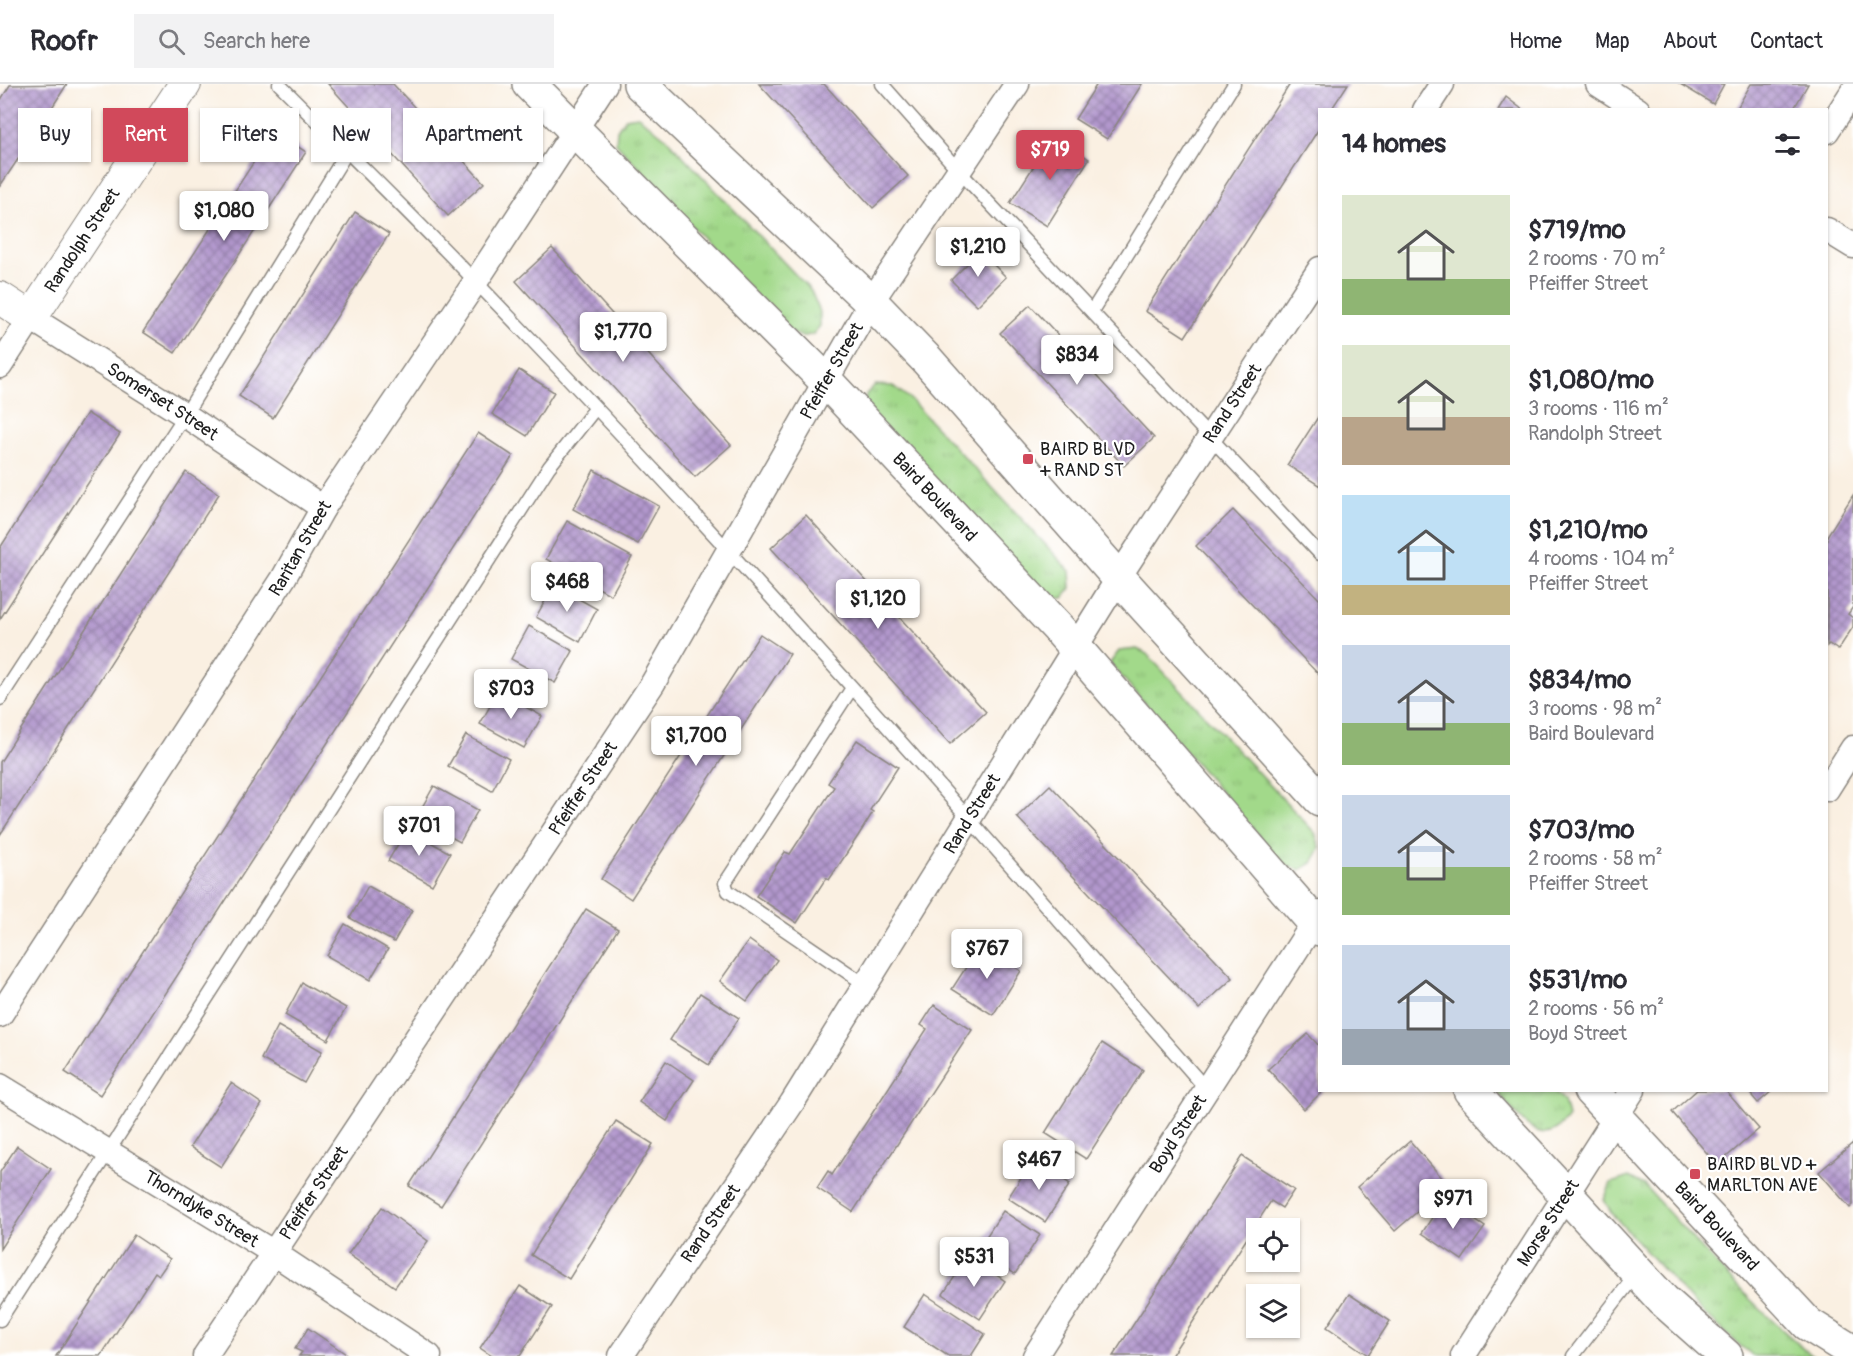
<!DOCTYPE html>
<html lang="en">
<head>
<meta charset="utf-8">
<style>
  :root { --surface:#fff; --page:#f2f2f3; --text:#2b2b33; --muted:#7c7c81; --line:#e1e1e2; --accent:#d1495b }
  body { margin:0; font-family:Pangolin,sans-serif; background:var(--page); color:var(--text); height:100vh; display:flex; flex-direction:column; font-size:22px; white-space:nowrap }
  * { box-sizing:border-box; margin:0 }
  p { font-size:20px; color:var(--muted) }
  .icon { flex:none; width:33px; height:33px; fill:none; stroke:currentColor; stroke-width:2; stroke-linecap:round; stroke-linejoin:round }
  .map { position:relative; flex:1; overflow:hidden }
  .drawer { position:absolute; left:1318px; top:24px; width:510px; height:984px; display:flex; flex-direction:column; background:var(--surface); border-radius:0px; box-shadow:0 2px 4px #0004 }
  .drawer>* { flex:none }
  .hud { position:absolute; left:18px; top:24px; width:570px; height:54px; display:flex; gap:12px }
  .fabs { position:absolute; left:1246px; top:1134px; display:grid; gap:12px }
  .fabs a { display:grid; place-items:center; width:54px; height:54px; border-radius:0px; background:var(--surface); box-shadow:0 2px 4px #0004; font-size:30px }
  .price { position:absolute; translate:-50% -51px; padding:0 14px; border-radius:6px; background:#fff; color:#222; font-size:20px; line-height:39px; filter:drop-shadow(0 2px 3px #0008) }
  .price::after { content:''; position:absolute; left:50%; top:36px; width:18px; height:14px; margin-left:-9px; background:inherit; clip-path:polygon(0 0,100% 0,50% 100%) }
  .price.current { background:var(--accent); color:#fff }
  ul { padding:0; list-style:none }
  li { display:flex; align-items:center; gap:18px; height:150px; padding:0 24px }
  li span { display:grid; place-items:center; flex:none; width:168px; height:120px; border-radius:0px; color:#555 }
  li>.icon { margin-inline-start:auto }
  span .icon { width:72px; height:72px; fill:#fffc; stroke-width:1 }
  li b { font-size:26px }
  h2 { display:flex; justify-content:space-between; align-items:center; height:72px; padding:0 24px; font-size:26px }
  .tag { padding:0 21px; border-radius:0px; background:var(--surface); box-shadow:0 2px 4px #0004; font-size:21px; line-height:54px }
  .tag.current { background:var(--accent); color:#fff }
  header { display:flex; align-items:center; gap:36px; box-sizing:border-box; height:84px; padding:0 30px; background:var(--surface); border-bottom:2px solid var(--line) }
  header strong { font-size:28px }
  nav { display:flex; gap:33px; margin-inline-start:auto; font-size:21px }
  .search { width:420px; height:54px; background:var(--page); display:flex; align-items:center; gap:15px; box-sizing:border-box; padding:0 21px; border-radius:0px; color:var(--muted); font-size:22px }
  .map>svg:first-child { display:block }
  .grass { fill:url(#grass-tufts); stroke:#5f7a53; stroke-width:1.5 }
  .building { fill:url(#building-cross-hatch) }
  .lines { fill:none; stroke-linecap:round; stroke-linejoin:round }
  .service-casing { stroke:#8b867f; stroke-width:15 }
  .minor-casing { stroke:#8b867f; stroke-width:27 }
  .tertiary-casing { stroke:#8b867f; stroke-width:34 }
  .secondary-casing { stroke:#8b867f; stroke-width:36 }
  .service { stroke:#fff; stroke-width:12 }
  .minor { stroke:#fff; stroke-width:24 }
  .tertiary { stroke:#fff; stroke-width:32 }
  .secondary { stroke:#fff; stroke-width:33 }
  .poi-dot { fill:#d1495b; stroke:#fff; stroke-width:2 }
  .labels { text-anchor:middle; stroke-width:4.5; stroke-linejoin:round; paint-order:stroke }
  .street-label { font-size:18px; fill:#1c1c1c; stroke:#fff }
  .poi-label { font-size:18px; fill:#1c1c1c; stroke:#fff; text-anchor:start }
</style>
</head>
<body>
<header>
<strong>Roofr</strong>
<div class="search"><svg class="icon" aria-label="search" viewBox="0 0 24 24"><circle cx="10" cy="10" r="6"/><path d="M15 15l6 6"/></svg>Search here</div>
<nav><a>Home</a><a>Map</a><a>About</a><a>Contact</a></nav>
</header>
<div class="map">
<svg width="1853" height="1272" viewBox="0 0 1853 1272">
  <defs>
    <pattern id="grass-tufts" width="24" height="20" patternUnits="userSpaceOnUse" patternTransform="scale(1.5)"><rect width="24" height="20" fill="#a2d98a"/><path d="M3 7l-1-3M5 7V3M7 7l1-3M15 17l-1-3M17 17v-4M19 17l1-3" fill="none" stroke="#8bba76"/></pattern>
    <pattern id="building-cross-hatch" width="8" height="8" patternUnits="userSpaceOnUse" patternTransform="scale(1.5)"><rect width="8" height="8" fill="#b298cd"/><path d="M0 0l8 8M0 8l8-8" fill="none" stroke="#907ba6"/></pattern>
  </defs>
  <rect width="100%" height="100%" fill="#fff"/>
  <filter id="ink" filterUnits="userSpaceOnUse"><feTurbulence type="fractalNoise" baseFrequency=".0167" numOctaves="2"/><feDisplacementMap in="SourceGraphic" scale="12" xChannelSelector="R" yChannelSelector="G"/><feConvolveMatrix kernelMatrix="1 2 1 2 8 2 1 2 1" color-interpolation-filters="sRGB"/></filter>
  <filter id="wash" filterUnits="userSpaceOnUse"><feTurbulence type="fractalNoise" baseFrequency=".008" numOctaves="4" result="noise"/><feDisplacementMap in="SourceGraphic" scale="24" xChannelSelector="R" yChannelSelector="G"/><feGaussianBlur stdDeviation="1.35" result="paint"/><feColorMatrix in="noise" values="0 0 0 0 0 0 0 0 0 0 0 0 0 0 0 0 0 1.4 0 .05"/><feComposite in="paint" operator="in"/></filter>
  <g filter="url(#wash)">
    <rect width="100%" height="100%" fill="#faf0e2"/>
    <g class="grass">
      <path d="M638,32L666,54L811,207L820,228V242L813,250L802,253L785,245L616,59L617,46L625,34Z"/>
      <path d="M875,301L893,302L909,314L1070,487L1071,504L1063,514H1045L863,328L866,310Z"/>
      <path d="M1137,565L1147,570L1315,749L1320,764L1312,779L1300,786L1282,779L1110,579L1119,567Z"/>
      <path d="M1496,1007H1555L1564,1017L1568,1033C1541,1072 1517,1029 1496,1007Z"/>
      <path d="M1629,1093L1644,1101C1698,1161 1750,1221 1813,1272H1752L1699,1225L1613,1131L1604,1116L1611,1099Z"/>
    </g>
    <g id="blocks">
      <g class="building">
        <path d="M67,0L35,50L0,102V17L10,1Z"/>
        <path d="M328,0H393L484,99L448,132Z"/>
        <path d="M759,0H824L908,92L873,124Z"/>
        <path d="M1097,0H1142L1107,55L1075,35Z"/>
        <path d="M1290,0H1348L1331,26H1320V43L1185,253L1145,227Z"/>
        <path d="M1680,0H1724L1713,20Z"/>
        <path d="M1751,0H1808L1793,26H1736Z"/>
        <path d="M1506,13L1523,26H1498Z"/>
        <path d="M274,47L306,68L175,269L143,248Z"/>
        <path d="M1053,52L1089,75L1047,142L1010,119Z"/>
        <path d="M355,128L389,150L273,334L239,312Z"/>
        <path d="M552,164L731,361L695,393L516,197Z"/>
        <path d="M980,167L1006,193L977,222L951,196Z"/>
        <path d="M1030,221L1154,354L1124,382L1000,249Z"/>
        <path d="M519,286L554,308L527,352L492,330Z"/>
        <path d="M87,329L120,350L0,535V464Z"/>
        <path d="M1320,330V402L1287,381Z"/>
        <path d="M478,349L513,372L100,1011L65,988Z"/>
        <path d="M594,386L659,422L638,460L573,425Z"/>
        <path d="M186,388L219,410L0,751V678Z"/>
        <path d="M1853,411V523L1848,530L1853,534V543L1838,566L1829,560L1827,562V452Z"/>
        <path d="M1233,426L1320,516V592L1196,462Z"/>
        <path d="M806,431L986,628L950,660L771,464Z"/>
        <path d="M567,437L632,473L611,511L546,475Z"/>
        <path d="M554,501L597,525L580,558L536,533Z"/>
        <path d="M529,542L573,567L555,599L511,575Z"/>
        <path d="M760,550L790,570L631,815L601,795Z"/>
        <path d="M498,608L542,632L524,664L480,640Z"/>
        <path d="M466,651L509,675L492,707L448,682Z"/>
        <path d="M857,656L898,683L870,726L873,728L858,752L829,796L826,794L797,839L756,812L785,768L790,770L834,703L828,699Z"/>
        <path d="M1050,701L1233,894L1199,925L1017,733Z"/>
        <path d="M434,702L478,726L460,758L416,734Z"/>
        <path d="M407,745L450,769L432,801L388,777Z"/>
        <path d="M368,802L412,826L394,858L350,834Z"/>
        <path d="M586,825L618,845L441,1122L409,1102Z"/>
        <path d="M345,840L388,865L370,896L327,872Z"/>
        <path d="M749,856L777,876L747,917L720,897Z"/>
        <path d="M981,860L1021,887L993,931L952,905Z"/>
        <path d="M302,899L346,924L328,956L285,931Z"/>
        <path d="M700,909L739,934L709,981L670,956Z"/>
        <path d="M934,921L972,946L853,1128L817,1104L828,1087L832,1091L927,945L921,941Z"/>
        <path d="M278,942L322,967L304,999L261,975Z"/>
        <path d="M1308,950L1320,963V1006H1324L1304,1025L1268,985Z"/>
        <path d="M1102,959L1143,986L1086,1075L1045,1049Z"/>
        <path d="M666,977L694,996L667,1037L639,1018Z"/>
        <path d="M231,999L262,1020L221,1083L190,1063Z"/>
        <path d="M1697,1006H1725L1759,1045L1717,1081L1672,1028Z"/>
        <path d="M1747,1006H1773L1758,1019Z"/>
        <path d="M616,1037L653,1060L569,1195L531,1171Z"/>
        <path d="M1410,1057L1448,1101L1395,1147L1357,1103Z"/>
        <path d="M1853,1059V1121L1850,1124L1819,1088Z"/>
        <path d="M17,1062L51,1085L0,1165V1088Z"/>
        <path d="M1242,1072L1294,1106L1282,1124L1271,1117L1171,1272H1113Z"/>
        <path d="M1033,1075L1070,1100L1045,1138L1008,1114Z"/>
        <path d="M1444,1115L1485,1143L1462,1176L1422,1149Z"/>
        <path d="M382,1123L428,1157L395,1203L348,1170Z"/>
        <path d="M1003,1127L1040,1151L1015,1190L978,1165Z"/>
        <path d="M134,1151L170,1175L159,1191L155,1188L101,1272H56Z"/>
        <path d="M969,1172L1005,1197L980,1235L943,1210Z"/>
        <path d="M520,1202L552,1223L520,1272H492L480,1264Z"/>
        <path d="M925,1210L985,1250L971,1272H948L904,1243Z"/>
        <path d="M1349,1210L1390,1237L1368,1271L1327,1243Z"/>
        <path d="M308,1244L346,1270L345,1272H299L302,1268L295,1265Z"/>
      </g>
    </g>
  </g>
  <g filter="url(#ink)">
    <use href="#blocks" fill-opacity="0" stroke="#8b867f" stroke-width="1.5"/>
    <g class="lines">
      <defs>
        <g id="service">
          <path d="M279,0C344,65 410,129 473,195C727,457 967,731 1207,1006"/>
          <path d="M882,0L959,87L1320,470"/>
          <path d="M1092,227L1234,0"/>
          <path d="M852,604L725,799L728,807L866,901"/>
          <path d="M0,615L185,331L347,68"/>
          <path d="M0,1236L549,383L595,325"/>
          <path d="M1573,1272L1637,1189"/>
        </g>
        <g id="minor">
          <path d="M1598,0L1638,26"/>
          <path d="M1425,26L1442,0"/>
          <path d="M1827,47L1853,7"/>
          <path d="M1827,146L1853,162"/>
          <path id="s1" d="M0,282L31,234L185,331L323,424"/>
          <path d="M1827,705L1853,664"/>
          <path id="s2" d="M0,931L283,495L323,424L476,197L605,0"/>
          <path id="s3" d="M0,1002L274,1169L429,1272"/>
          <path id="s4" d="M205,1272L653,599L871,218L1017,0"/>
          <path id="s5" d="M621,1272L792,1019L1126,482L1320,185"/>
          <path id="s6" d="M1035,1272L1320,829"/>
          <path id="s7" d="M1463,1272L1633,1006"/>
        </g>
        <g id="tertiary">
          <path id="s8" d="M0,214L31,234L185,0"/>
        </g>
        <g id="secondary">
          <path id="s9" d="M529,0L826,297L1057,543L1320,845"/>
          <path d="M640,0L871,218L927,276L1118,493L1320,715"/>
          <path d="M1470,1006L1663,1216L1726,1272"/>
          <path id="s10" d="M1590,1006L1808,1240L1853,1268"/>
        </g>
      </defs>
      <use href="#service" class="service-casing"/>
      <use href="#minor" class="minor-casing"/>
      <use href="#tertiary" class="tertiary-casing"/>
      <use href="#secondary" class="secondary-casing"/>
      <use href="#service" class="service"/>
      <use href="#minor" class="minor"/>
      <use href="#tertiary" class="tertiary"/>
      <use href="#secondary" class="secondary"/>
    </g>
  </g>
  <g class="poi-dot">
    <rect x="1022" y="369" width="12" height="12" rx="3"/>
    <rect x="1689" y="1084" width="12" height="12" rx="3"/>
  </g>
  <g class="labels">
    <g class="street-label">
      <text dy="6" stroke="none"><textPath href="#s8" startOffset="130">Randolph Street</textPath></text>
      <text dy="6" stroke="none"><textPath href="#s4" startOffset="1168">Pfeiffer Street</textPath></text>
      <text dy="6" stroke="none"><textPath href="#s1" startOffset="213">Somerset Street</textPath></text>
      <text dy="6" stroke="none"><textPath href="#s5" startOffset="1132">Rand Street</textPath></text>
      <text dy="6" stroke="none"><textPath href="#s9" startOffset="579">Baird Boulevard</textPath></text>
      <text dy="6" stroke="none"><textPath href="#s2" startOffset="555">Raritan Street</textPath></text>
      <text dy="6" stroke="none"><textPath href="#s4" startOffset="682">Pfeiffer Street</textPath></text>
      <text dy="6" stroke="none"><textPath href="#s5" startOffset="646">Rand Street</textPath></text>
      <text dy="6" stroke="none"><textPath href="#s6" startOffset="264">Boyd Street</textPath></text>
      <text dy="6" stroke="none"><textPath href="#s4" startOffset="196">Pfeiffer Street</textPath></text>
      <text dy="6" stroke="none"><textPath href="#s3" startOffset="236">Thorndyke Street</textPath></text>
      <text dy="6" stroke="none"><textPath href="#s5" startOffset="160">Rand Street</textPath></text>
      <text dy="6" stroke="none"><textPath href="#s7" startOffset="158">Morse Street</textPath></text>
      <text dy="6" stroke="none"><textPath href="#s10" startOffset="186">Baird Boulevard</textPath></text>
    </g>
    <g class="poi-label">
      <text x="1040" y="371">BAIRD BLVD<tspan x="1040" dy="21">+ RAND ST</tspan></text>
      <text x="1707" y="1086">BAIRD BLVD +<tspan x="1707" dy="21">MARLTON AVE</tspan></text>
    </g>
  </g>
</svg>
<div class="fabs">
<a><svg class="icon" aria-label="locate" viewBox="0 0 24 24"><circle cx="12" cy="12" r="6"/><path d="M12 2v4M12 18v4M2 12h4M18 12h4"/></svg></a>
<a><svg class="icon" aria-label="layers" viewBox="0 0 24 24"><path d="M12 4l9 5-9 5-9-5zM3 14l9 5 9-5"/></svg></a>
</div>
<b class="price current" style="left:1050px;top:97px">$719</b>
<b class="price" style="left:224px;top:158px">$1,080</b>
<b class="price" style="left:978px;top:194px">$1,210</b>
<b class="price" style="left:623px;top:279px">$1,770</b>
<b class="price" style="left:1077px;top:302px">$834</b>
<b class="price" style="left:567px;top:529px">$468</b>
<b class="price" style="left:878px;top:546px">$1,120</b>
<b class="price" style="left:511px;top:636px">$703</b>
<b class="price" style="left:696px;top:683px">$1,700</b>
<b class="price" style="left:419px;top:773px">$701</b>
<b class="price" style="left:987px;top:896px">$767</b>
<b class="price" style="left:1039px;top:1107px">$467</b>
<b class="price" style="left:1453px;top:1146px">$971</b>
<b class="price" style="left:974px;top:1204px">$531</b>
<div class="hud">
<a class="tag">Buy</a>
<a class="tag current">Rent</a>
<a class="tag">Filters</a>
<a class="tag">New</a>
<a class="tag">Apartment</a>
</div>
<section class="drawer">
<h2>14 homes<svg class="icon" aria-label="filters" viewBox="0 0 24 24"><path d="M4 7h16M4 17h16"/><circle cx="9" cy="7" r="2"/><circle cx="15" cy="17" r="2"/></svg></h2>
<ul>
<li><span style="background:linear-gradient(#dfe7d0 70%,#8fb573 0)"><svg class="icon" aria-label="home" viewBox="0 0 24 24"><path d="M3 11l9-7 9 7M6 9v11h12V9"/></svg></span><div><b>$719/mo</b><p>2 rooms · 70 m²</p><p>Pfeiffer Street</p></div></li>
<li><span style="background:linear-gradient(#dfe7d0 60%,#b9a48a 0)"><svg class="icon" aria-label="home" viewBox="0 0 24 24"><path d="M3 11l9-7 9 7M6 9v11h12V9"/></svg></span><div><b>$1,080/mo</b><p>3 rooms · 116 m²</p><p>Randolph Street</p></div></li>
<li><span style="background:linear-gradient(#bfe0f5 75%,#c2b280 0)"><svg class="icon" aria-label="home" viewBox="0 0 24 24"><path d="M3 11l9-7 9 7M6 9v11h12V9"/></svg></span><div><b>$1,210/mo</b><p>4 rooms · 104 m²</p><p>Pfeiffer Street</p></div></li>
<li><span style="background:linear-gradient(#c9d6e8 65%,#8fb573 0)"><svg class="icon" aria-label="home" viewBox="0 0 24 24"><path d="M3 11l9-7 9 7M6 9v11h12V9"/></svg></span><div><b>$834/mo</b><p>3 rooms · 98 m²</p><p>Baird Boulevard</p></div></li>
<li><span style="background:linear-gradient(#c9d6e8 60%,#8fb573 0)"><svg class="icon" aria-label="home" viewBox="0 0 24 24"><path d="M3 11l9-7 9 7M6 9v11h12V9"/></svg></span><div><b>$703/mo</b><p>2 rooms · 58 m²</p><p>Pfeiffer Street</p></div></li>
<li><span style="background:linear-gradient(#c9d6e8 70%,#9aa5b1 0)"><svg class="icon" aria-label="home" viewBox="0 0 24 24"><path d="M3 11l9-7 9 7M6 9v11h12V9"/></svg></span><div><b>$531/mo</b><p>2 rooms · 56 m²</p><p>Boyd Street</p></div></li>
</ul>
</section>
</div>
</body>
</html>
